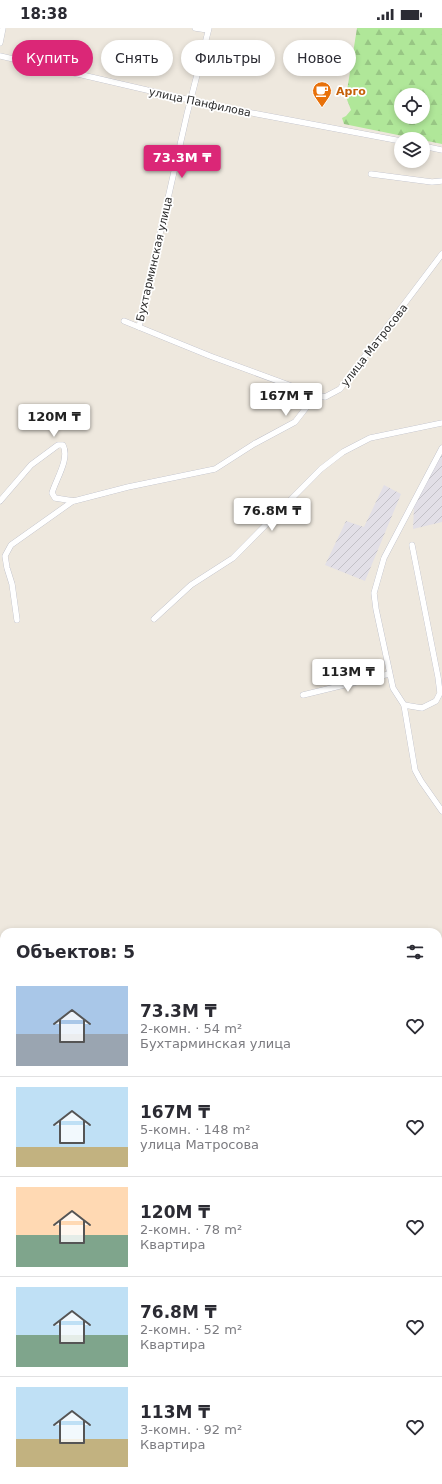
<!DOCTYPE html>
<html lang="ru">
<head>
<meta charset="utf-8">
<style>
  :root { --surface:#fff; --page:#f2f2f3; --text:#2b2b33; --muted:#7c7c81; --line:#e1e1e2; --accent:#db2777 }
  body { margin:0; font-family:"DejaVu Sans",sans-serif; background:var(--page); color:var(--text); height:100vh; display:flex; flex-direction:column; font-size:15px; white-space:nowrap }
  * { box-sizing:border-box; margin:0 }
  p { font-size:13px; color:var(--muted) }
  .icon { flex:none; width:22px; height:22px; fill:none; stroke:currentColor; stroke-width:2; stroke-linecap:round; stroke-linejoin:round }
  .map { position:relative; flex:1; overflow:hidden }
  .sheet { position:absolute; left:0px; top:900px; width:442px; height:556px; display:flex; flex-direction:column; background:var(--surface); border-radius:12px 12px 0 0; box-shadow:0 2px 6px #0003 }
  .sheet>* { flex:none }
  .banner { position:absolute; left:12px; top:12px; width:418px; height:36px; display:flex; gap:8px }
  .buttons { position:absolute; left:394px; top:60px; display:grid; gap:8px }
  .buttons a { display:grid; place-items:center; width:36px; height:36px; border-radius:50%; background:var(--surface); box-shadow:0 2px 6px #0003; font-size:20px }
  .price { position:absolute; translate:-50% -34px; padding:0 9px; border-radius:4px; background:#fff; color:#222; font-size:13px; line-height:26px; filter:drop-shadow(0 1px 2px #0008) }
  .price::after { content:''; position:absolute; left:50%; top:24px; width:12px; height:9px; margin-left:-6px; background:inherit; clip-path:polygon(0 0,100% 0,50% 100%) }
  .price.selected { background:var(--accent); color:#fff }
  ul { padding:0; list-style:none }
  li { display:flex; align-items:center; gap:12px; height:100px; padding:0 16px }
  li+li { border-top:1px solid var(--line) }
  li span { display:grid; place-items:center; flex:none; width:112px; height:80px; border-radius:0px; color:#555 }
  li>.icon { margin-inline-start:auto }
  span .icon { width:48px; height:48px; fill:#fffc; stroke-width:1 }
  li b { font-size:17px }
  h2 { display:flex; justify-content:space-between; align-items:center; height:48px; padding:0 16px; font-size:17px }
  .chip { padding:0 14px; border-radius:18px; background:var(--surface); box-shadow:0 2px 6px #0003; font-size:14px; line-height:36px }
  .chip.selected { background:var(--accent); color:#fff }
  .status { display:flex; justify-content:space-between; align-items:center; height:28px; padding:0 20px; background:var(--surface); direction:ltr }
  .status svg { height:11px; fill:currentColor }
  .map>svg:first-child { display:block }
  .industrial { fill:url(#industrial-furrows) }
  .education { fill:#f0e7ce }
  .forest { fill:url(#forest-firs); fill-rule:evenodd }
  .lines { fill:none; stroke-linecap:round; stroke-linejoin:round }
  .stream { stroke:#6ec9f4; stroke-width:2 }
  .minor-casing { stroke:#b2b4c0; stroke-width:6 }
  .tertiary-casing { stroke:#b2b4c0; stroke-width:8 }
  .minor { stroke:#fff; stroke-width:5.5 }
  .tertiary { stroke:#fff; stroke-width:7 }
  .labels { text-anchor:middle; stroke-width:3.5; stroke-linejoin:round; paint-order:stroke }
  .food-label { font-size:11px; font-weight:bold; fill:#c56008; stroke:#fff; text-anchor:start }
  .street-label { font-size:11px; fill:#2c2c2c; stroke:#fff }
</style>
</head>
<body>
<div class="status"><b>18:38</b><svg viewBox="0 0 49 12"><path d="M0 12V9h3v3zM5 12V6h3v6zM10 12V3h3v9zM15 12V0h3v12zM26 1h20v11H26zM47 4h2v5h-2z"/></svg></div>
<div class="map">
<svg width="442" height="1456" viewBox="0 0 442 1456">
  <defs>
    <pattern id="industrial-furrows" width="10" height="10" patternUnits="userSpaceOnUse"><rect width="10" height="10" fill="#e2dfe7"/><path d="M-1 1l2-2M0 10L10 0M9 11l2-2" fill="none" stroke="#c2c0c6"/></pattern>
    <pattern id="forest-firs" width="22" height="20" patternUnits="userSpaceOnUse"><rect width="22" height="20" fill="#b0e799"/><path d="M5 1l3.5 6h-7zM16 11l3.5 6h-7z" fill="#98c684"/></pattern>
  </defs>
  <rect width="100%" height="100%" fill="#eee8de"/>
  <g class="industrial">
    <path d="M442,425V494L413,501L414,479Z"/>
    <path d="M384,457L401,466L365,553L325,537L346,493L364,499Z"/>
  </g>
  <path class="education" d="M188,1452H289L290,1456H189Z"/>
  <path class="forest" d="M357,0H442V116L344,96L342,90L346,88L351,82L346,69ZM401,67H423V89H401Z"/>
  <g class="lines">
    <g class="stream">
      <path d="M438,1161H442"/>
      <path d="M0,1222L4,1223"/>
    </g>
    <defs>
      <g id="minor">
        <path d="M195,0L208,2"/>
        <path d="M0,15L3,0"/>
        <path d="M0,28L220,79L401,113"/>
        <path d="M423,118L442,122"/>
        <path d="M371,146L432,154L442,153"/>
        <path d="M124,293L210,328L316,367"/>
        <path d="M139,299L187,86L209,0"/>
        <path d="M0,473L31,437L58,417H63C70,431 56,451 52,465L55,470L74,473L128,459L215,441L254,416L295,394L316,367L325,369L340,361L442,226"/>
        <path d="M412,517L438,649L440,665L436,673L422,680L404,677L393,660L376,581L374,565L384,530L442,420"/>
        <path d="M154,591L191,557L233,530L321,441L343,424L370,410L442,395"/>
        <path d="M17,592L12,556L7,540L5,528L11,517L73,473"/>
        <path d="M303,667L389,646"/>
        <path d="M404,677L415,742L421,753L442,783"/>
        <path d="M438,1230L442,1229"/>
        <path d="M0,1291H4"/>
        <path d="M438,1336L442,1335"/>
        <path d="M144,1452L145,1456"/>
        <path d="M341,1452L342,1456"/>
      </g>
      <g id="tertiary">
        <path d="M438,1128L442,1126"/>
        <path d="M0,1182H4"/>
      </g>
    </defs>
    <use href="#minor" class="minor-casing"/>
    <use href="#tertiary" class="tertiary-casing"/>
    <use href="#minor" class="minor"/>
    <use href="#tertiary" class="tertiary"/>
  </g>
  <defs>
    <symbol id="cafe-pin" viewBox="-11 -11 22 30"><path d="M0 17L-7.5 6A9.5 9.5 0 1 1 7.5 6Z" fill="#e8710a" stroke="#fff"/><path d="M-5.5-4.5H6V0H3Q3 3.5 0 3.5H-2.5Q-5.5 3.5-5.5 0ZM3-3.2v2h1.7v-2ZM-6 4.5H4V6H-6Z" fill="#fff"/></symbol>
  </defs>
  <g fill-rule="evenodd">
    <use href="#cafe-pin" x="311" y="52" width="22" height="30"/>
  </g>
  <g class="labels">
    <g class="food-label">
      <text x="336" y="67">Арго</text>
    </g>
    <g class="street-label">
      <text transform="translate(200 74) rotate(12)" y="4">улица Панфилова</text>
      <text transform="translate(154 231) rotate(-77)" y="4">Бухтарминская улица</text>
      <text transform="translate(374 317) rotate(-52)" y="4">улица Матросова</text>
    </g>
  </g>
</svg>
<div class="buttons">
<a><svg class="icon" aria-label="locate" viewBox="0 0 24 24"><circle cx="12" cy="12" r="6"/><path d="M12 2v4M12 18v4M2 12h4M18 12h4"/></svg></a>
<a><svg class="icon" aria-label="layers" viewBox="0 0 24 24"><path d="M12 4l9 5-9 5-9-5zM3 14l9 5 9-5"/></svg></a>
</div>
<b class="price selected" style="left:182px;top:151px">73.3M ₸</b>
<b class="price" style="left:286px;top:389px">167M ₸</b>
<b class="price" style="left:54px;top:410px">120M ₸</b>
<b class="price" style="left:272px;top:504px">76.8M ₸</b>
<b class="price" style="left:348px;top:665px">113M ₸</b>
<div class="banner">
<a class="chip selected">Купить</a>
<a class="chip">Снять</a>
<a class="chip">Фильтры</a>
<a class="chip">Новое</a>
</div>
<section class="sheet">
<h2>Объектов: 5<svg class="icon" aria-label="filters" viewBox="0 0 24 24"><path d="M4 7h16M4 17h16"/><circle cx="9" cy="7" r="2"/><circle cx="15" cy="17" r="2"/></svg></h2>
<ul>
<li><span style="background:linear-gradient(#a9c7e8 60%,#9aa5b1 0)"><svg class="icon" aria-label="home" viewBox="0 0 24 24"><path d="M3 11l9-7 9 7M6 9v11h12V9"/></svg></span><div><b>73.3M ₸</b><p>2-комн. · 54 m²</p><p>Бухтарминская улица</p></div><svg class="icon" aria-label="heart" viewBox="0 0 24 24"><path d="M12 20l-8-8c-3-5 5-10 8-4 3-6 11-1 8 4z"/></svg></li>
<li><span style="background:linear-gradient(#bfe0f5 75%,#c2b280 0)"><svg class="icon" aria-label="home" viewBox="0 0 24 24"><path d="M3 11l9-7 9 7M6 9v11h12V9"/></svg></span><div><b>167M ₸</b><p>5-комн. · 148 m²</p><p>улица Матросова</p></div><svg class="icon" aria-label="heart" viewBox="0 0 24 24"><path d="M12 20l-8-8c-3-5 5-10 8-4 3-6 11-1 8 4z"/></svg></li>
<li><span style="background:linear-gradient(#ffd9b3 60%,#7fa58c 0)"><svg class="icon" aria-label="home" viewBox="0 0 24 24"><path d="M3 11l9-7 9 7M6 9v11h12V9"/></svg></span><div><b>120M ₸</b><p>2-комн. · 78 m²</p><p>Квартира</p></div><svg class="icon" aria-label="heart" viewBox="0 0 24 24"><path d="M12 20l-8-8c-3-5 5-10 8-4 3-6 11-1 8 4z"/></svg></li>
<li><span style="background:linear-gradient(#bfe0f5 60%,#7fa58c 0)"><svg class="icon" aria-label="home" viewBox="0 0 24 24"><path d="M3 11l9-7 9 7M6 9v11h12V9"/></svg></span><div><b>76.8M ₸</b><p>2-комн. · 52 m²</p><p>Квартира</p></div><svg class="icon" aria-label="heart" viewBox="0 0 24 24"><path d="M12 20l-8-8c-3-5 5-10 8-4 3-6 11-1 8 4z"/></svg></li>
<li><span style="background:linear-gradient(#bfe0f5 65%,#c2b280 0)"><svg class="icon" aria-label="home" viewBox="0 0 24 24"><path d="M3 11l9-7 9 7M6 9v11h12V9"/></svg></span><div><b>113M ₸</b><p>3-комн. · 92 m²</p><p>Квартира</p></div><svg class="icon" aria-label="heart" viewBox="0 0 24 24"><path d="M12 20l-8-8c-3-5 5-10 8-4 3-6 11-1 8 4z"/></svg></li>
</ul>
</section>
</div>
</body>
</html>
